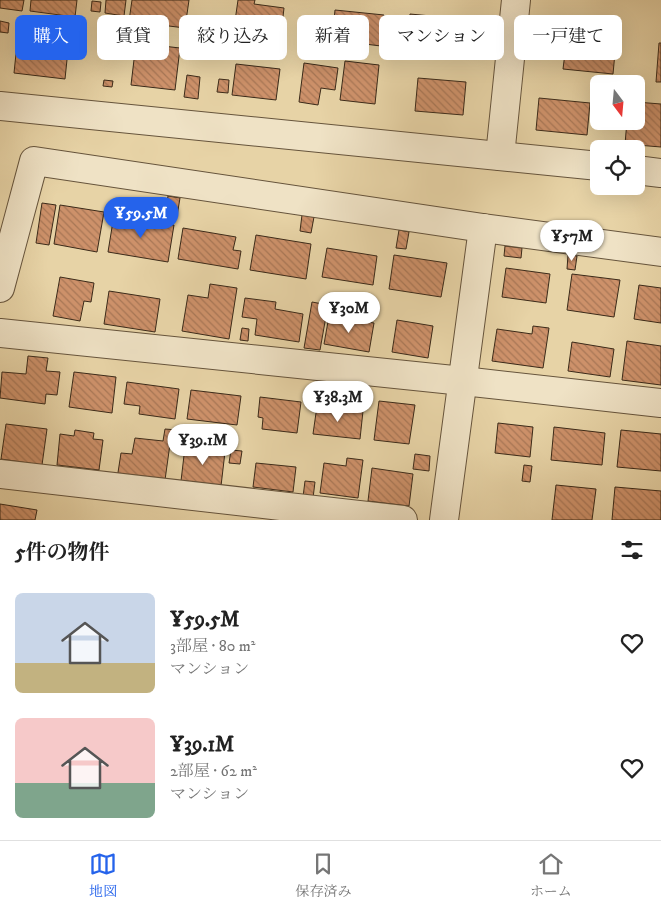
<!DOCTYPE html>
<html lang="ja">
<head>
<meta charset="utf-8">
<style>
  :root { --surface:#fff; --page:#f2f2f2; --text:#222; --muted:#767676; --line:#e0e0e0; --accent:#2563eb }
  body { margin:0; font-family:"IM FELL DW Pica","Noto Serif JP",serif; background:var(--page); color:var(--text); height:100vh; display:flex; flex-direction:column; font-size:19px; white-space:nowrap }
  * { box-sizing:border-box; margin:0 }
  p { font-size:16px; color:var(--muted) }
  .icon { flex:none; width:28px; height:28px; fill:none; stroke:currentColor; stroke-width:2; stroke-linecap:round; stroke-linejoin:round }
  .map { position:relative; height:520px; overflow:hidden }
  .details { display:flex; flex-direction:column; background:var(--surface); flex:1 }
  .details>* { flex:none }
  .hud { position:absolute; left:15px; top:15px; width:631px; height:45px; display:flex; gap:10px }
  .needle { width:32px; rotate:164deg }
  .buttons { position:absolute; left:590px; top:75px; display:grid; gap:10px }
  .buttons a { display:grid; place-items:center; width:55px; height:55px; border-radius:8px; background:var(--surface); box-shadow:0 5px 20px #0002; font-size:25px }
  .price { position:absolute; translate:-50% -42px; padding:0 11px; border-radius:18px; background:#fff; color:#222; font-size:16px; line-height:32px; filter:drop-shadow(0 1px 2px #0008) }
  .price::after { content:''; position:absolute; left:50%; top:30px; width:15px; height:11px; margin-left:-8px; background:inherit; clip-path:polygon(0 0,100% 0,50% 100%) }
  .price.current { background:var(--accent); color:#fff }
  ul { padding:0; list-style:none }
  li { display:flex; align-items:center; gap:15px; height:125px; padding:0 15px }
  li span { display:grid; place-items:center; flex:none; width:140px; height:100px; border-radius:8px; color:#555 }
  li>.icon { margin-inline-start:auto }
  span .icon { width:60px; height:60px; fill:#fffc; stroke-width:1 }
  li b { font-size:21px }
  h2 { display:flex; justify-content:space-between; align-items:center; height:60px; padding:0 15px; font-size:21px }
  .tag { padding:0 18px; border-radius:8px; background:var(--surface); box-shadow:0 5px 20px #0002; font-size:18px; line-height:45px }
  .tag.current { background:var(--accent); color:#fff }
  .menu { display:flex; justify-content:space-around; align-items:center; height:70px; border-top:1px solid var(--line); background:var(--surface); font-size:14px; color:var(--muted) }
  .menu a { display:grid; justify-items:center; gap:2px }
  .menu .current { color:var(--accent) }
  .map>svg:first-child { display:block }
  .building { fill:url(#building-back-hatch); stroke:#3b2a19 }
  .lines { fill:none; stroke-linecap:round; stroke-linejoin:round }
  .street-casing { stroke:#66543c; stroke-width:30 }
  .street { stroke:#efe2c5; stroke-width:28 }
</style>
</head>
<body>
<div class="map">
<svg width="661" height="520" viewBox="0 0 661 520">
  <defs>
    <pattern id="building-back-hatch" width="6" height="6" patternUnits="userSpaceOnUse" patternTransform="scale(1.25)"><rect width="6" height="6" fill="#cd916a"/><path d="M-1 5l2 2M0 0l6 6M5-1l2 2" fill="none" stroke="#a87756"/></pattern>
  </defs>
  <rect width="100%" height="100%" fill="#e7d3a6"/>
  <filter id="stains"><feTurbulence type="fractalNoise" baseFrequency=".004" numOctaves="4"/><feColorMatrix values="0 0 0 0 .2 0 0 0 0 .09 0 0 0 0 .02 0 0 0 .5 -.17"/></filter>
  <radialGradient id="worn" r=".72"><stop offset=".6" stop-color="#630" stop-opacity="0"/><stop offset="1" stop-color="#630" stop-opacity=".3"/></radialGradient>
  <g class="building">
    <path d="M0,0H24L22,11L0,8Z"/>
    <path d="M31,0H77L75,17L30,11Z"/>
    <path d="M106,0H126L124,16L105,13Z"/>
    <path d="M132,0H189L185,28L129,21Z"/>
    <path d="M238,0H255L254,4L284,8L281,34L270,33L269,36L247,34V30L234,28Z"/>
    <path d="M92,1L101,2L100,12L91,11Z"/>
    <path d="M335,10L384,15L381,46L332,40Z"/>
    <path d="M410,14L463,19L460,56L406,51Z"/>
    <path d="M208,17L216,18L215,27L207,26Z"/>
    <path d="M0,21L9,23L8,33L0,32Z"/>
    <path d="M74,29L85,30L84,41L73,39Z"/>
    <path d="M567,37L616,42L613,74L563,69Z"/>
    <path d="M136,43L180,48L175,90L131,85Z"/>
    <path d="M659,43H661V82H656Z"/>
    <path d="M17,44L68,50L65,79L14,73Z"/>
    <path d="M345,61L379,65L375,104L340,100Z"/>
    <path d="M304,63L338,68L335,90L321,88L318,105L299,102Z"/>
    <path d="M236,64L280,69L276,100L232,95Z"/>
    <path d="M187,75L200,77L198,99L184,97Z"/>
    <path d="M418,78L466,82L463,115L415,111Z"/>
    <path d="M219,79L229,80L228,93L217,92Z"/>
    <path d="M104,80L113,81L112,87L103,86Z"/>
    <path d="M539,98L590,103L587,135L536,130Z"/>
    <path d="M636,102L661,104V147L625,144L627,121H636Z"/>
    <path d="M168,196L180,198L177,216L165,214Z"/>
    <path d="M42,203L56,205L49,245L36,243Z"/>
    <path d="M60,205L104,212L97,252L54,244Z"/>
    <path d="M114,215L174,225L168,262L108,252Z"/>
    <path d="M302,215L314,217L311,233L300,231Z"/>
    <path d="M183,228L236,237L233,250L241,251L238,269L178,259Z"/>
    <path d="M399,230L409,232L406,249L396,248Z"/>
    <path d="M256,235L311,244L306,279L250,270Z"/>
    <path d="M505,246L522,248L521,258L504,256Z"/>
    <path d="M327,248L377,256L373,285L322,277Z"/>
    <path d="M394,255L447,263L441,297L389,289Z"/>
    <path d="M568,255L577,256L575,270L567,269Z"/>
    <path d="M506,268L550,274L546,303L502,297Z"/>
    <path d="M572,274L620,280L614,317L567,310Z"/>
    <path d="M60,277L94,283L91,302L84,301L80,321L53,316Z"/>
    <path d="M210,284L237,288L229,339L182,331L188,295L208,298Z"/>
    <path d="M639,285L661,288V323L634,319Z"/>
    <path d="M109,291L160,299L155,332L104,324Z"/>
    <path d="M245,298L276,302L275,309L303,314L299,342L255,335L257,319L242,317Z"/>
    <path d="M312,302L328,305L320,350L304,348Z"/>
    <path d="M329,316L374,323L369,352L324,344Z"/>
    <path d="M397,320L433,326L428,358L392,352Z"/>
    <path d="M533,326L549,328L543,368L492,361L497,329L532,334Z"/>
    <path d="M242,328L249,329L248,341L240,340Z"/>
    <path d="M627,341L661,346V385L622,380Z"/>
    <path d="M572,342L614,349L610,377L568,371Z"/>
    <path d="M28,356L48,358L46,371L60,372L57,395L46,394L45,404L0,398L2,372L26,374Z"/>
    <path d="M74,372L116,377L112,413L69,407Z"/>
    <path d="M127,382L179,389L175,419L139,414L140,406L124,404Z"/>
    <path d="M191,390L241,396L237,425L187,419Z"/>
    <path d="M260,397L301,402L297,433L262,429L263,418L258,417Z"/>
    <path d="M379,401L415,405L409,444L374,440Z"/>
    <path d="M317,406L363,411L360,439L313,434Z"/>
    <path d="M498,423L533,427L530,457L495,453Z"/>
    <path d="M6,424L47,429L42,465L1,459Z"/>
    <path d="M554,427L605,433L602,465L551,460Z"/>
    <path d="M165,429L177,430L175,444H170L165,480L117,479L121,453L132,454L135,438L163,441Z"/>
    <path d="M75,430L94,433L93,439L103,440L99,470L57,465L60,434L74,436Z"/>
    <path d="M621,430L661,434V471L617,467Z"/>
    <path d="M185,447L225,452L221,486L181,481Z"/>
    <path d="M231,450L242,451L240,464L229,463Z"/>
    <path d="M415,454L430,456L429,471L413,469Z"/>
    <path d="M347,458L363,460L358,498L320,493L324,463L346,466Z"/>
    <path d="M256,463L296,467L293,492L253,487Z"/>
    <path d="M524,465L532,466L530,482L522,481Z"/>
    <path d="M372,468L413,474L409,506L368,501Z"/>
    <path d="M305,481L315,482L313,498L303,497Z"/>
    <path d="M556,485L596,489L592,520H552Z"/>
    <path d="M615,487L661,491V520H612Z"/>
    <path d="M0,504L37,510L35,520H0Z"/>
  </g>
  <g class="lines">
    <defs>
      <g id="street">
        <path d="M0,106L599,166"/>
        <path d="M500,156L516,0"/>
        <path d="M636,170L661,173"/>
        <path d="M0,288L34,161L483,228L661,252"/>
        <path d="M0,333L463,381L661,403"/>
        <path d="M0,474L403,520"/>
        <path d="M444,520L483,228"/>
      </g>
    </defs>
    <use href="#street" class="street-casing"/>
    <use href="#street" class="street"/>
  </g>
  <rect width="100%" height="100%" filter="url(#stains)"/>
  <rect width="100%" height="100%" fill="url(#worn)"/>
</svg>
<div class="buttons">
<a><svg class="needle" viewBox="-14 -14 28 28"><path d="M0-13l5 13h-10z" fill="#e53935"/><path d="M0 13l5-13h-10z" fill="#767676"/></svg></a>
<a><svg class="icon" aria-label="locate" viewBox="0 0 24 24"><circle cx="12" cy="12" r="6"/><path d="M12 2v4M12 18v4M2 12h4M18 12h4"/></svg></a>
</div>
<b class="price current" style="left:141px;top:239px">¥59.5M</b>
<b class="price" style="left:572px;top:262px">¥57M</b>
<b class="price" style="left:349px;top:334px">¥30M</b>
<b class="price" style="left:338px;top:423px">¥38.3M</b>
<b class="price" style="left:203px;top:466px">¥39.1M</b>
<div class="hud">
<a class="tag current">購入</a>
<a class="tag">賃貸</a>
<a class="tag">絞り込み</a>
<a class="tag">新着</a>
<a class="tag">マンション</a>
<a class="tag">一戸建て</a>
</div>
</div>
<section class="details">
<h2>5件の物件<svg class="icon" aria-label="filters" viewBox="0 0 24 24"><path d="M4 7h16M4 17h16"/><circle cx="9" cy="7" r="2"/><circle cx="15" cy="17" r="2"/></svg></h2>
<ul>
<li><span style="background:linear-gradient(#c9d6e8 70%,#c2b280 0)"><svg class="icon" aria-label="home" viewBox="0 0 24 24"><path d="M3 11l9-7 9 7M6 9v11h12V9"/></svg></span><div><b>¥59.5M</b><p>3部屋 · 80 m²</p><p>マンション</p></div><svg class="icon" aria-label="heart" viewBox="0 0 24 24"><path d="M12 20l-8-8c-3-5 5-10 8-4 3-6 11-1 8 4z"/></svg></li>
<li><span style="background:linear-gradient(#f6c9c9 65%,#7fa58c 0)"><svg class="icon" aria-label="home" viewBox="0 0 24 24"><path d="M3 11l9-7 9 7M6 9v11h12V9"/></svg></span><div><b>¥39.1M</b><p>2部屋 · 62 m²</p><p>マンション</p></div><svg class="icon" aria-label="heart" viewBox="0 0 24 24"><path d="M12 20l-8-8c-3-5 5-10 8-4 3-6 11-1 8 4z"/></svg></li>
</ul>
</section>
<nav class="menu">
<a class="current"><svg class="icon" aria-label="map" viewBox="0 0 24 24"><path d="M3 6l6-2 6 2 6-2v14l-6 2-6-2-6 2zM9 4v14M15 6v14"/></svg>地図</a>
<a><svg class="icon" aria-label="saved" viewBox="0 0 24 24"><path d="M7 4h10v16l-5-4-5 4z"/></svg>保存済み</a>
<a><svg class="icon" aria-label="home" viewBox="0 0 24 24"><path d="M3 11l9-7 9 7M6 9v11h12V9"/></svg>ホーム</a>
</nav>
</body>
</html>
